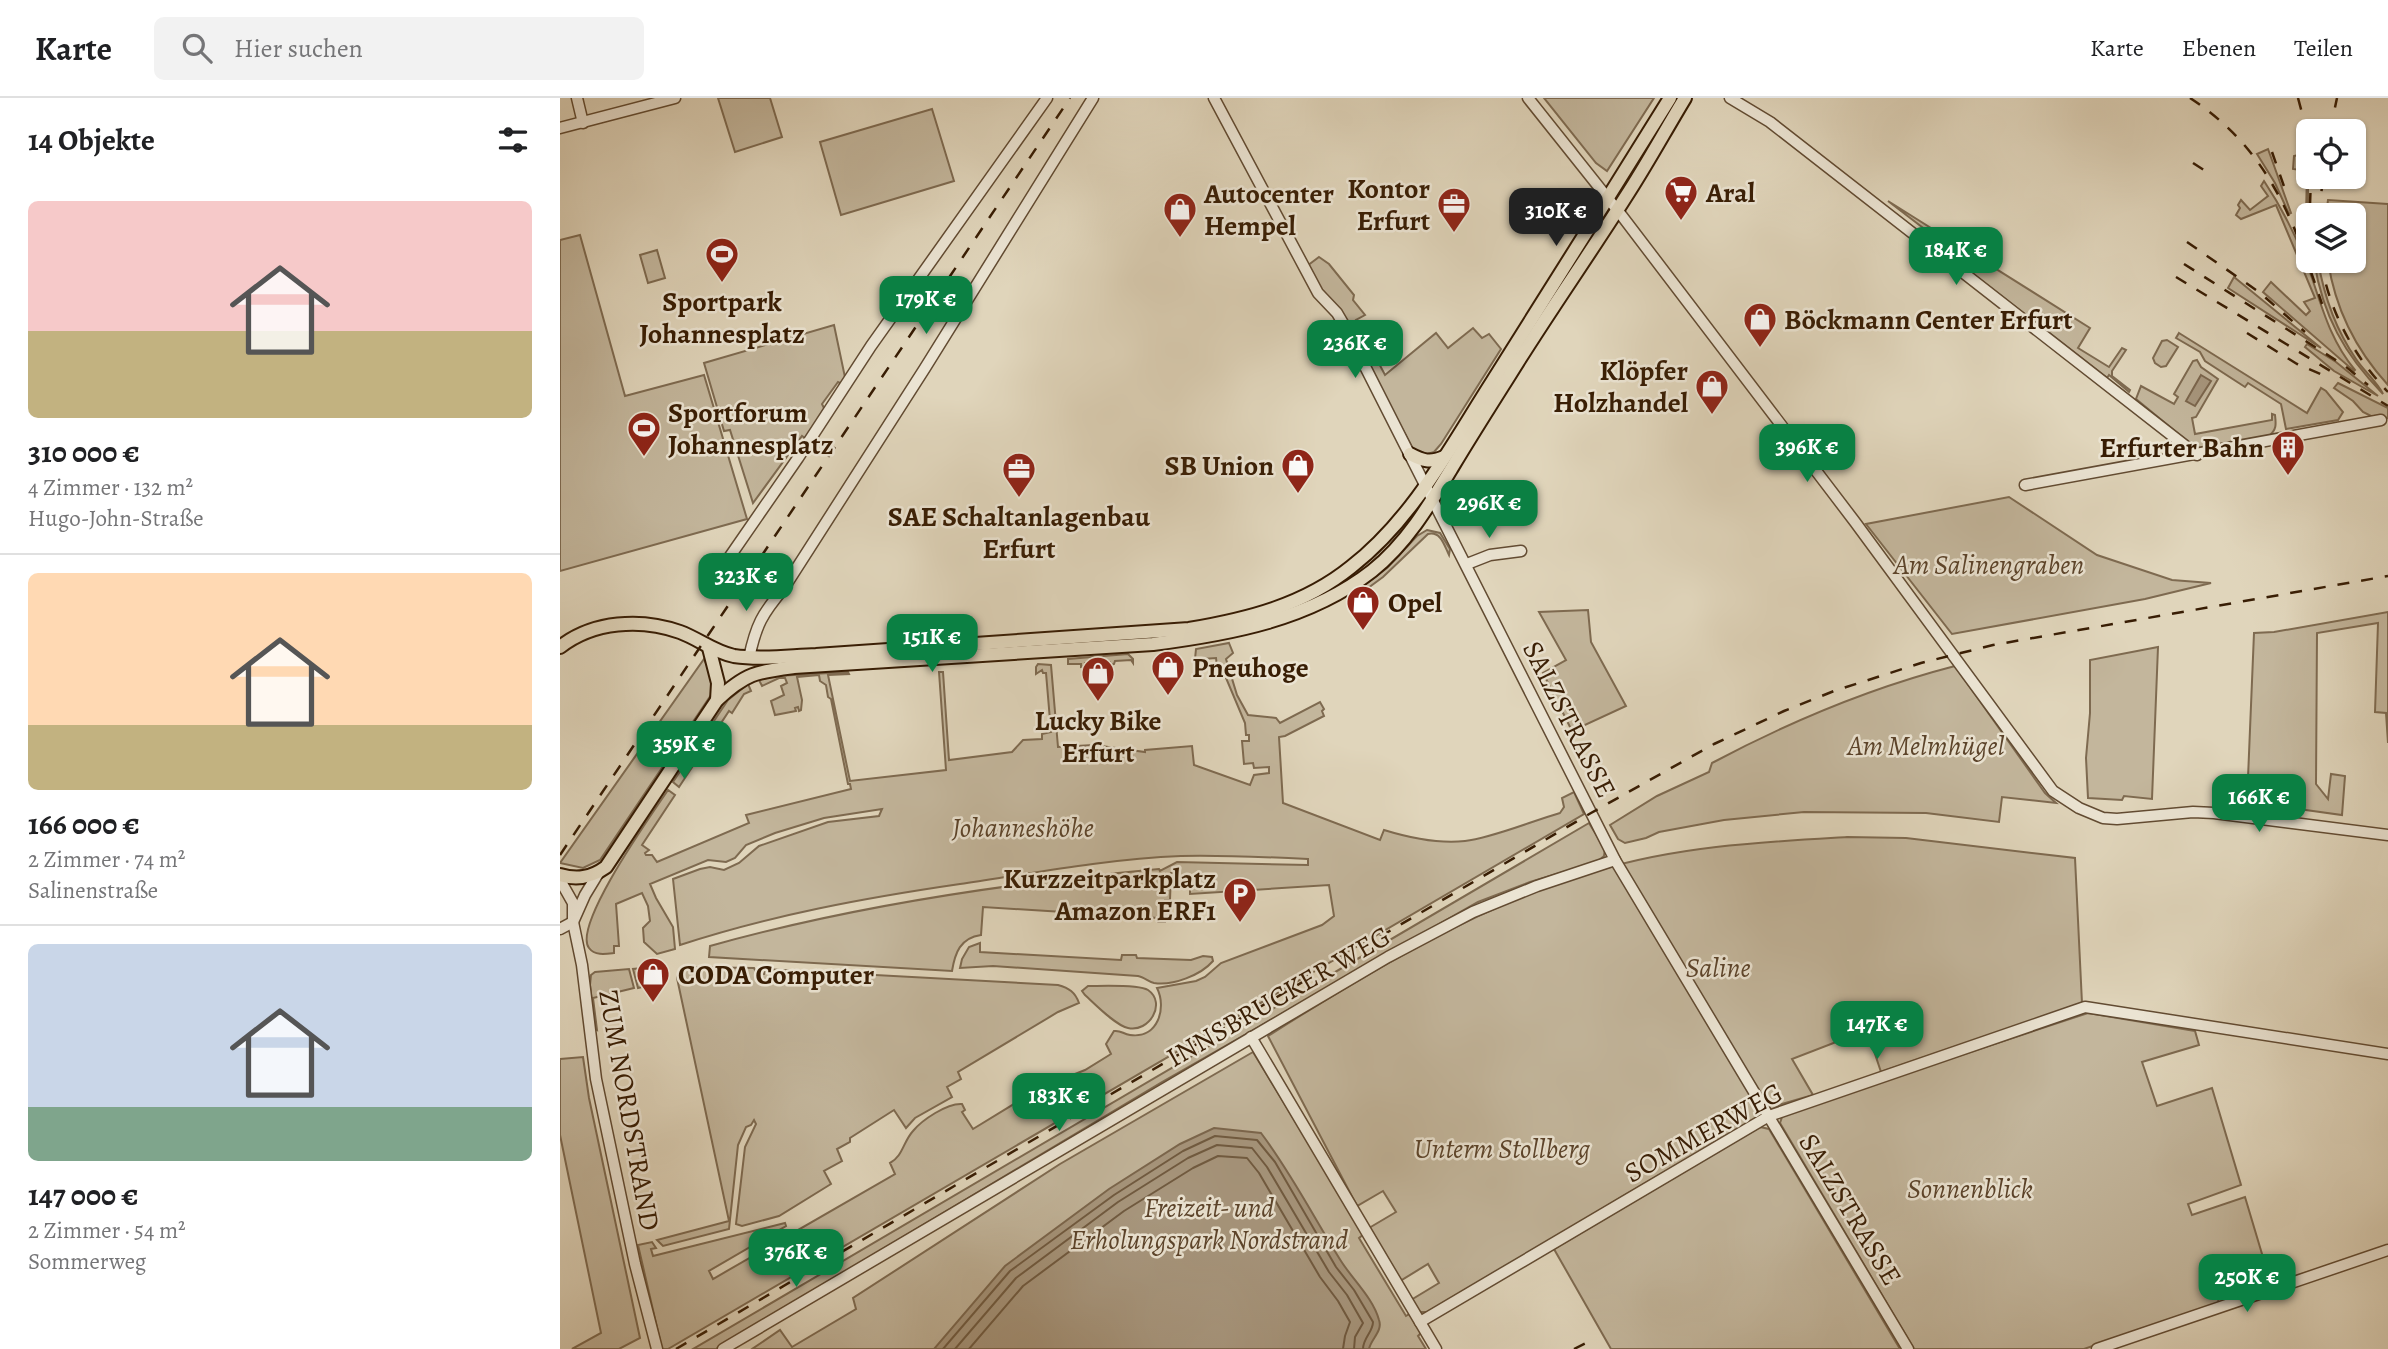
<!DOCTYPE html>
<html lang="de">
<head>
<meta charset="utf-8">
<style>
  :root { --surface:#fff; --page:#f2f2f2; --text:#202124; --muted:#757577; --line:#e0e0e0; --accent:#0b8043 }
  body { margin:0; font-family:Alegreya,serif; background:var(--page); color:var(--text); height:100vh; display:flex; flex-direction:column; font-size:26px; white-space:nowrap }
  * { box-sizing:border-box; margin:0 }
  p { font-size:23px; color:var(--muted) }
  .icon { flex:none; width:38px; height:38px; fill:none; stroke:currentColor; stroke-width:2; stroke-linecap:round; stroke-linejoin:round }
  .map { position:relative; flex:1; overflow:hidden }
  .drawer { display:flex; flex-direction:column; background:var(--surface); width:560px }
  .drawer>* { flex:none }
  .controls { position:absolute; left:1736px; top:21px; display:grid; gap:14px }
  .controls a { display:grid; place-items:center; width:70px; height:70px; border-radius:10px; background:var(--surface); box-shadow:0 2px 5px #0004; font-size:35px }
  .price { position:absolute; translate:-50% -60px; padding:0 16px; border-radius:14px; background:var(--accent); color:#fff; font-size:23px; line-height:46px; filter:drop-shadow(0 2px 4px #0008) }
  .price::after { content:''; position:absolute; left:50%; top:42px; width:21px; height:16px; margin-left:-10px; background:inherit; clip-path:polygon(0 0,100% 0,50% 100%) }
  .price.active { background:#222; color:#fff }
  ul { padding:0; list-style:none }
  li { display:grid; align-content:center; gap:14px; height:371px; padding:0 28px }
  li+li { border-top:2px solid var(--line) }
  li span { display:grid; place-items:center; height:217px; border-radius:10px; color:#555 }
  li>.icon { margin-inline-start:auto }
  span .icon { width:126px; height:126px; fill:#fffc; stroke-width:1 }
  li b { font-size:30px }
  h2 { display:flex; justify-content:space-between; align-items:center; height:84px; padding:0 28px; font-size:30px }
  header { display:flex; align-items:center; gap:42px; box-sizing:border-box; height:98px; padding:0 35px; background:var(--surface); border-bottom:2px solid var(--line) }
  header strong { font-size:33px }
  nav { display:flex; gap:38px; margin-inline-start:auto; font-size:24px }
  .search { width:490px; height:63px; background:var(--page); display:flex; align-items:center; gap:18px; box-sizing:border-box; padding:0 24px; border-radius:10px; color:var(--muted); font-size:26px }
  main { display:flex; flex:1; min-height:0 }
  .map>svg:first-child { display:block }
  .green { fill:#c3b69c; stroke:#7e6a50; stroke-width:2 }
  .water { fill:#a7967d; stroke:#7b664d; stroke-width:2 }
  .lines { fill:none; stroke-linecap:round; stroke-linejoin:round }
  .shore { stroke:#705a40; stroke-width:2 }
  .minor-casing { stroke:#624b32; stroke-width:13 }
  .major-casing { stroke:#381d04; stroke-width:16 }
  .minor { stroke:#ebe4d3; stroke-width:10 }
  .major { stroke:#e0d5bb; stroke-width:12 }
  .rail { stroke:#381d04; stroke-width:2.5; stroke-dasharray:12 12; stroke-linecap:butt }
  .labels { text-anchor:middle; stroke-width:5; stroke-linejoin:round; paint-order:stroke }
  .poi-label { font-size:28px; font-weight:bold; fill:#381d04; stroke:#ebe4d3; text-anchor:start }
  .park-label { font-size:28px; font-style:italic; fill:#5b432a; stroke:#ebe4d3 }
  .street-label { font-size:28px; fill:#381d04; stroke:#ebe4d3 }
</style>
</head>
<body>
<header>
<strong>Karte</strong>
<div class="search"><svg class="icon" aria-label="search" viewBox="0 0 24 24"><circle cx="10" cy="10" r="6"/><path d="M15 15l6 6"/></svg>Hier suchen</div>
<nav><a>Karte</a><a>Ebenen</a><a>Teilen</a></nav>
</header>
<main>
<section class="drawer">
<h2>14 Objekte<svg class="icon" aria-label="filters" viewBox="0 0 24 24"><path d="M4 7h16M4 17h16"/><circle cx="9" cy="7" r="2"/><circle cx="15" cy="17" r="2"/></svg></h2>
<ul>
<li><span style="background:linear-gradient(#f6c9c9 60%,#c2b280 0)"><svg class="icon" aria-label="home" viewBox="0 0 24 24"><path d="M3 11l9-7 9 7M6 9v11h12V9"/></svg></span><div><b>310 000 €</b><p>4 Zimmer · 132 m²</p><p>Hugo-John-Straße</p></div></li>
<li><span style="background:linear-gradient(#ffd9b3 70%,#c2b280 0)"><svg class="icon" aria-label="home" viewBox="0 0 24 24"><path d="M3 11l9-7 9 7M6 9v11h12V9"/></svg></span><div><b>166 000 €</b><p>2 Zimmer · 74 m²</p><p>Salinenstraße</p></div></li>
<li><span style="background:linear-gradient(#c9d6e8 75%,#7fa58c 0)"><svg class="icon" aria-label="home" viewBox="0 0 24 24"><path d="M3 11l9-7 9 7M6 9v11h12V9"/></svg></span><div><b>147 000 €</b><p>2 Zimmer · 54 m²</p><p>Sommerweg</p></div></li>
</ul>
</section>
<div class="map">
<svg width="1828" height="1251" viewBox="0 0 1828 1251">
  <rect width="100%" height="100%" fill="#e0d5bb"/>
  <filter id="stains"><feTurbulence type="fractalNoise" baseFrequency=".00286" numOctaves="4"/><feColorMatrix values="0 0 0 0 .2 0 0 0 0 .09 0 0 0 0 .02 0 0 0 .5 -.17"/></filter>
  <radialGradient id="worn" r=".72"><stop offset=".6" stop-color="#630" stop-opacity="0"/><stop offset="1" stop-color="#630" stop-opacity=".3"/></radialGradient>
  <g class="green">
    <path d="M158,0H210L222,39L175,54Z"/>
    <path d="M984,0H1094L1047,73L1036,65Z"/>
    <path d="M372,11L394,83L281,117L260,44Z"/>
    <path d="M1744,38L1748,55V159L1738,119L1746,117L1747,73L1733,71L1734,58L1746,55Z"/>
    <path d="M1708,51L1731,115L1729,116L1715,85L1697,56Z"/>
    <path d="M1704,83C1724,113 1740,146 1752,180C1763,213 1772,245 1795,272L1794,273L1703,194L1711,184L1746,217L1750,213L1744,204L1755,200L1716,107L1681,121L1676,117L1680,110L1678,107L1681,102L1690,112L1708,98L1701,88Z"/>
    <path d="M1768,102L1828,106V287C1795,251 1775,210 1768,163H1794V117H1766Z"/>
    <path d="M1328,103L1530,230L1518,250L1549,269L1562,250L1566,252L1552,273V278L1570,292L1569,294L1549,277L1547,280L1368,141L1371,136Z"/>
    <path d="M20,137L65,298L144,277L187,421L0,473V142Z"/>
    <path d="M97,152L105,180L88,185L80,157Z"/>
    <path d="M759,159L769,166L794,197L793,202L805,217L796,222L825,277L876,235L888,250L913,230L922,240L929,236L941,251L881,346L874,354L867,356L866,359L854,353L777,208L759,190L747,168Z"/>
    <path d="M1754,163H1758C1764,198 1776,232 1796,261C1804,273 1818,285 1823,296C1784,256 1763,218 1754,163Z"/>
    <path d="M1674,179L1761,250L1668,190Z"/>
    <path d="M274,227L286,284L284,287L278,284L262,306L266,314L246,341L242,338L193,405L170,332L164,333L144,265Z"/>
    <path d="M1619,235L1747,315L1761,290L1766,293L1783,314L1778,322L1726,331L1721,306L1688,285L1685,289L1645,263L1640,254L1616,240Z"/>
    <path d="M1607,242L1618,249L1606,268L1601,269L1595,265L1593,260L1602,243Z"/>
    <path d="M1747,246L1776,264L1818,298L1774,273L1745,249Z"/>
    <path d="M1637,262L1641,269L1658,281L1636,319L1632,320L1635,336L1712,322V316L1715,317C1716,326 1717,331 1709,338L1641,351L1632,347L1576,301L1581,288L1614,306L1618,299L1614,296L1633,263Z"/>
    <path d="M1778,285L1828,310V320L1813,319L1803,314L1793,303L1774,290Z"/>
    <path d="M1449,399L1537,457L1612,482L1651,485L1585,501L1392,536L1306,426Z"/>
    <path d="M867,432L880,435L890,451L889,457C884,447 881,433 868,436L823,479L793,501L791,497L827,470L857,438Z"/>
    <path d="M1028,512L1031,544L1066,608L1012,633L983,575L1006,562L979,514Z"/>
    <path d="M1828,514V645L1826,615L1815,614L1818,525L1757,535L1756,686L1768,701L1771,676L1785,678L1782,717L1687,704L1694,535L1714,534Z"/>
    <path d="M669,545L673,555L666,561L677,597L688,617L716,620L720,625L760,604L764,611L762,613L764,618L725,638L719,639L723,705L820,742L824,732C850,740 878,746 905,743C932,740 972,723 1000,715L1004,709L1002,700L1014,694L1024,716L108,1251H102L78,1147L92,1144L96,1150L91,1151L93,1158L225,1125L226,1128L149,1173L153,1181L335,1076L330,1065C343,1058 343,1044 353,1033C362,1022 387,1005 402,1006L405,1012L402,1014L413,1031L480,990L525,972L551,956L546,946L554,933C561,932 563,936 570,937C598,941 607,910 597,890L636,883L645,879L661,865L762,827L774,818L769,787L630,796V790H625L624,784H617V775H611L610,802H605V824H598V820L423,809L421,837C400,840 395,855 392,873L149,859L150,848C296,807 448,785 599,771L600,773L617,764L748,767V761C706,759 663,757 621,758C547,761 473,775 400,786C304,800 212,817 120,847L113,781L140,771L150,769L164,772L179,765L199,748L268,724L319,718L322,711L264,720L215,735L186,747L175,760L166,764L148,762L90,786L96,800L113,829L115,851L97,856L84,844L83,830L90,823L88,808L82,795L56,806L59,848H54V855C46,856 35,858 29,850C12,828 92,716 108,692L115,697L82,747L89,752L85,755L86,757H92L97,764L189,725L186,717L291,691L290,686H288L271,601L268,599L266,587L260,583L259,577L237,579L242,602L241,612L239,613L238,609L235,610L236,613L215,617L211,603L224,597L221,588L227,585L225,580H219L202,588L199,582L216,578L288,574L289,576L268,577L290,683L386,672L379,574H383L389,662L452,654L463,642L482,641V636L491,634L486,575H483L482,572L476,576V569L478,566L491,567L498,649L534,647L585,654V652L632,648L634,667L690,687L694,677L709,675V669L694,670L693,665L684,666L682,643H689V637H686L685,625L661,568H657L656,560L643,561L644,568L635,561L636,551Z"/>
    <path d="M1598,549L1592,701L1564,698L1562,702L1528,700L1526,660L1530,615V562Z"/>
    <path d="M568,556L573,561V565L571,562L555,563L554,566L551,567L550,564H543L539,559L531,563V565H525V568L521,569V566H508V561Z"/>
    <path d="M144,561L153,581V594L40,762L23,770L0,765Z"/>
    <path d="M1395,568L1485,695L1496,705L1442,699L1439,724L1366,715L1244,714L1164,722L1099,734L1086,740L1065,745L1058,741L1050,727L1097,698L1149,674L1152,665C1229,624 1310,590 1395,568Z"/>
    <path d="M188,586L191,593L184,596L172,615L169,613L119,689L113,684L168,602Z"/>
    <path d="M1029,725L1045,751L1044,758L1037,764L970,784L918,804L602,984L156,1251H133Z"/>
    <path d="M1287,739L1346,740L1515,760L1522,905L1321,974L1314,953L1302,934L1232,961L1253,997L1222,1006L1063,1098L927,1182L868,1214H860L851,1202L879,1185L868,1166L840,1183L809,1130L836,1114L823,1093L797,1108L708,938C812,872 921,806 1040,772C1120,748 1204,744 1287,739Z"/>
    <path d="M420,845V854L561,862L562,857H576L577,860L631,862L643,858L652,859L653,863C641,877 613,888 594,885C589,884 584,879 578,878L433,868L400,870L402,861L409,849Z"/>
    <path d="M95,869L103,873L106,883L78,890L73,871Z"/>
    <path d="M126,869L194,870L197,876H204L205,871L498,887C509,890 515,894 519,905L498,914L398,974L401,981L387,989L392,999L355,1020L346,1030L334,1012L290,1040V1044L277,1051L282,1063L264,1073L271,1086L219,1118L182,1128L176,1126L185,1049L196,1026L194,1022L191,1027L186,1029L178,1047L169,1131L103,1148L97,1142L169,1123L117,880L120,871Z"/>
    <path d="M69,871L74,890L33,900L37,932L35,931L30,887L31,877L35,874Z"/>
    <path d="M528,888C541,888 578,886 588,892C607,905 589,935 568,930C555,927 535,906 525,897L522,893Z"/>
    <path d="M1528,915L1635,933L1639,947L1582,964L1597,1008L1652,990L1681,1087L1628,1106L1632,1117L1685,1099L1708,1176L1656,1194L1659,1205L1524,1251H1354L1220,1025L1223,1016Z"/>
    <path d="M693,954L804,1136L799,1140L846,1218L851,1215L862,1234L858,1238L866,1251H192L220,1232L232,1249L296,1211L293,1200L500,1066Z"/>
    <path d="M23,959L29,1000L80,1240L59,1251H12L41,1235L0,1037V961Z"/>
    <path d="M1200,1029L1209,1031L1340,1251H1051L994,1151Z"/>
  </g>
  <g class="water">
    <path d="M1641,277L1651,283L1635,308L1626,303Z"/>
    <path d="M654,1030L701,1035C732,1076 754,1120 781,1163C793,1182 813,1200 819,1222C823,1233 811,1241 809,1251H374L445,1168L549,1091L620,1046Z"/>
  </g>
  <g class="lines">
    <g class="shore">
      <path d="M383,1251L450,1173L554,1097L623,1053L655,1038L697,1042L715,1064L776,1169L794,1192L813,1224C813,1234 803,1240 803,1251"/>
      <path d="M395,1251L456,1180L558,1104L628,1060L657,1047L692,1050L707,1069L769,1174L787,1197L803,1225L795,1239L794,1251"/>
      <path d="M409,1251L463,1188L564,1113L633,1070L658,1058L687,1060L699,1075L760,1179L778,1203L790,1224L785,1238L783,1251"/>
    </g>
    <defs>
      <g id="minor">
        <path d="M17,0L23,25"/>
        <path d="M654,0L758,195L777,215L784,227L1055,762L1348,1251"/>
        <path d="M968,0L1062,118L1295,424L1493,693L1519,710L1543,720L1557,721L1633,714L1654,715L1828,737"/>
        <path d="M1170,0L1210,24L1637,357"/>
        <path d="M0,30L115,0"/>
        <path d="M1465,387L1821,322"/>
        <path d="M907,466L930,457L961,453"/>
        <path d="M164,467L238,360L311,248L487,0"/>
        <path d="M189,560C196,527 202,516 224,490L365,270L533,0"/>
        <path d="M0,782L13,805V824L22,867L36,981L75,1166L97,1251"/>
        <path d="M0,831L13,824L25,797L39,774"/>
        <path d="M691,939L876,1251"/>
        <path d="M860,1224L1209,1018L1525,909L1828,956"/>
        <path d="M163,1251L828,859L913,814L977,788L1055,762"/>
        <path d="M1537,1251L1828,1152"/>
      </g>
      <g id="major">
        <path d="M850,356C863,363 870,365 884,359"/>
        <path d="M0,549C33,523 81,520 120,534C139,541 154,554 174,558C201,562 229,558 256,557L629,531C688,521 744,507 791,469C853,421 891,348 932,284C992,189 1051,95 1110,0"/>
        <path d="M149,550L158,585L157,602"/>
        <path d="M0,777C17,782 31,780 46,769L157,602C186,575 196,574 234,569L593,546C670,536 749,522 812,473C847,445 870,406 893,368C911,338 930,308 949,278C986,218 1027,160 1065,100C1086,68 1105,33 1125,0"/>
      </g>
    </defs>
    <use href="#minor" class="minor-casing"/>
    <use href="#major" class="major-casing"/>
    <use href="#minor" class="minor"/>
    <use href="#major" class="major"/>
    <g class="rail">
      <path d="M1630,0C1708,51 1733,120 1762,206"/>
      <path d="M1738,0L1748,37"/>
      <path d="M1770,33L1777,0"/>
      <path d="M1712,54L1727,97"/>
      <path d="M1633,65L1644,72"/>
      <path d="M1750,107L1751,79"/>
      <path d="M1759,117L1763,79"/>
      <path d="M1627,144L1699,194L1745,234"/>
      <path d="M1761,163C1769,213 1793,257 1828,294"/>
      <path d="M1624,166L1785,268L1808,287"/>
      <path d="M1616,179L1828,308"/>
      <path d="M1687,235L1737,266L1763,277"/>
      <path d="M0,757L510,0"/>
      <path d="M116,1251L1031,715L1154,646L1224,613L1274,593L1361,565L1433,547L1828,478"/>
      <path d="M1014,1251L1026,1245"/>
    </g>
  </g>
  <defs>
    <symbol id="supermarket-pin" viewBox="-11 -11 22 30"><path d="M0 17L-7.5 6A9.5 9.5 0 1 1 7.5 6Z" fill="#8f2418" stroke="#ebe4d3"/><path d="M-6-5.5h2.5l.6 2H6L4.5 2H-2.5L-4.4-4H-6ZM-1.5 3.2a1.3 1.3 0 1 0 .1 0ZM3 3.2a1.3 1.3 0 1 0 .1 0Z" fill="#fff"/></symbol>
    <symbol id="office-pin" viewBox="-11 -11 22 30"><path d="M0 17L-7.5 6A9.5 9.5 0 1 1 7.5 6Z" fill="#8f2418" stroke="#ebe4d3"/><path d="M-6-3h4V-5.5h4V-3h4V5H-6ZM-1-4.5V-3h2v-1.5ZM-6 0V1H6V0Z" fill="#fff"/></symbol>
    <symbol id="shop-pin" viewBox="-11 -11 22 30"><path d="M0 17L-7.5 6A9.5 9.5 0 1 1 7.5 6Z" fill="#8f2418" stroke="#ebe4d3"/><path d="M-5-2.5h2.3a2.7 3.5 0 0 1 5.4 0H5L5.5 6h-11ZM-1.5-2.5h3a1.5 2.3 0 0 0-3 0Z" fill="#fff"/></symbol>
    <symbol id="stadium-pin" viewBox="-11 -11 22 30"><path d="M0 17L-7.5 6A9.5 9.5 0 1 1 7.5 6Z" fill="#8f2418" stroke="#ebe4d3"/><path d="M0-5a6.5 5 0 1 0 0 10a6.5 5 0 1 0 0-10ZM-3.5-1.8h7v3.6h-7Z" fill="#fff"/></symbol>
    <symbol id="building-pin" viewBox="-11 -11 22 30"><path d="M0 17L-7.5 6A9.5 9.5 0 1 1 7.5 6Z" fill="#8f2418" stroke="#ebe4d3"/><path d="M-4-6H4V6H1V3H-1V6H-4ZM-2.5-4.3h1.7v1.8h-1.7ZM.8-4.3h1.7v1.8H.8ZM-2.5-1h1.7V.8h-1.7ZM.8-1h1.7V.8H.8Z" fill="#fff"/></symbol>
    <symbol id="parking-pin" viewBox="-11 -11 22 30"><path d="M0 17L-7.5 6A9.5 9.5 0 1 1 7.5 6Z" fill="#8f2418" stroke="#ebe4d3"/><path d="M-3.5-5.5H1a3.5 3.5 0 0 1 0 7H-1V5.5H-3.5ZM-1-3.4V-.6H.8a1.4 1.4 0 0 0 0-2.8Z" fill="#fff"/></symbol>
  </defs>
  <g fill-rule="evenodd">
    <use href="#supermarket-pin" x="1102" y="75" width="38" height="52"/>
    <use href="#office-pin" x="875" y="87" width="38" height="52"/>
    <use href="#shop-pin" x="601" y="92" width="38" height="52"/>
    <use href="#stadium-pin" x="143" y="137" width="38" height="52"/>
    <use href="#shop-pin" x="1181" y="202" width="38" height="52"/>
    <use href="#shop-pin" x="1133" y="269" width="38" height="52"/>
    <use href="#stadium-pin" x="65" y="311" width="38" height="52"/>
    <use href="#building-pin" x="1709" y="330" width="38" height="52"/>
    <use href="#shop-pin" x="719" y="348" width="38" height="52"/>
    <use href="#office-pin" x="440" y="352" width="38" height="52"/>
    <use href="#shop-pin" x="784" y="485" width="38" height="52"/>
    <use href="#shop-pin" x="589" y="550" width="38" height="52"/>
    <use href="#shop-pin" x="519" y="556" width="38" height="52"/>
    <use href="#parking-pin" x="661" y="777" width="38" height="52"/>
    <use href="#shop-pin" x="74" y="857" width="38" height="52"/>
  </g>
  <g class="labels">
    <g class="poi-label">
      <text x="870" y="100" text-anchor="end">Kontor<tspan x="870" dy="32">Erfurt</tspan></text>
      <text x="1146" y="104">Aral</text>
      <text x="644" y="105">Autocenter<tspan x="644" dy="32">Hempel</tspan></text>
      <text x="162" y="213" text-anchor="middle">Sportpark<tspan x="162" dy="32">Johannesplatz</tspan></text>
      <text x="1224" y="231">Böckmann Center Erfurt</text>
      <text x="1128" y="282" text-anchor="end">Klöpfer<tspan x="1128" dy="32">Holzhandel</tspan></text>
      <text x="108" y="324">Sportforum<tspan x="108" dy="32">Johannesplatz</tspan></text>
      <text x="1704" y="359" text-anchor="end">Erfurter Bahn</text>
      <text x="714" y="377" text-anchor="end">SB Union</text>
      <text x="459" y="428" text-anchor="middle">SAE Schaltanlagenbau<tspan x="459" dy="32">Erfurt</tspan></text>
      <text x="828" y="514">Opel</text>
      <text x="632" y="579">Pneuhoge</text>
      <text x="538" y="632" text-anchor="middle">Lucky Bike<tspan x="538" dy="32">Erfurt</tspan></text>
      <text x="656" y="790" text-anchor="end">Kurzzeitparkplatz<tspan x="656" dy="32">Amazon ERF1</tspan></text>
      <text x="118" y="886">CODA Computer</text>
    </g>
    <g class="park-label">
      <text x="1429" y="476">Am Salinengraben</text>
      <text x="1366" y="657">Am Melmhügel</text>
      <text x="463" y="739">Johanneshöhe</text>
      <text x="1158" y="879">Saline</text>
      <text x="942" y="1060">Unterm Stollberg</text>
      <text x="1410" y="1100">Sonnenblick</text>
      <text x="649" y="1119">Freizeit- und<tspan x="649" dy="32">Erholungspark Nordstrand</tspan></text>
    </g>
    <g class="street-label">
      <text transform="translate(1010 621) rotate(63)" y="10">SALZSTRASSE</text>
      <text transform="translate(718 898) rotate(-30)" y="10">INNSBRUCKER WEG</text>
      <text transform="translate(70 1012) rotate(80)" y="10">ZUM NORDSTRAND</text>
      <text transform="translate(1143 1034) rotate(-29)" y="10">SOMMERWEG</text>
      <text transform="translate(1291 1111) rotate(59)" y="10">SALZSTRASSE</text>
    </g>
  </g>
  <rect width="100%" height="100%" filter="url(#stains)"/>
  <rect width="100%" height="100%" fill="url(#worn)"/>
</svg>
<div class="controls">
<a><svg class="icon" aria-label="locate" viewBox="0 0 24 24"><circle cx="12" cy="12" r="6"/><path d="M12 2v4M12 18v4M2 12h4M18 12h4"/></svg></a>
<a><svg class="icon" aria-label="layers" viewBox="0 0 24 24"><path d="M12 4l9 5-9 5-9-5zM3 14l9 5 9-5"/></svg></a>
</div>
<b class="price active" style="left:996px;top:150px">310K €</b>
<b class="price" style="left:1396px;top:189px">184K €</b>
<b class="price" style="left:366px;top:238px">179K €</b>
<b class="price" style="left:795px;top:282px">236K €</b>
<b class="price" style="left:1247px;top:386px">396K €</b>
<b class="price" style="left:929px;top:442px">296K €</b>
<b class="price" style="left:186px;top:515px">323K €</b>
<b class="price" style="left:372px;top:576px">151K €</b>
<b class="price" style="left:124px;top:683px">359K €</b>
<b class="price" style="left:1699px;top:736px">166K €</b>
<b class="price" style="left:1317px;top:963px">147K €</b>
<b class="price" style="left:499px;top:1035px">183K €</b>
<b class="price" style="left:236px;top:1191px">376K €</b>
<b class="price" style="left:1687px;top:1216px">250K €</b>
</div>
</main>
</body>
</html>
